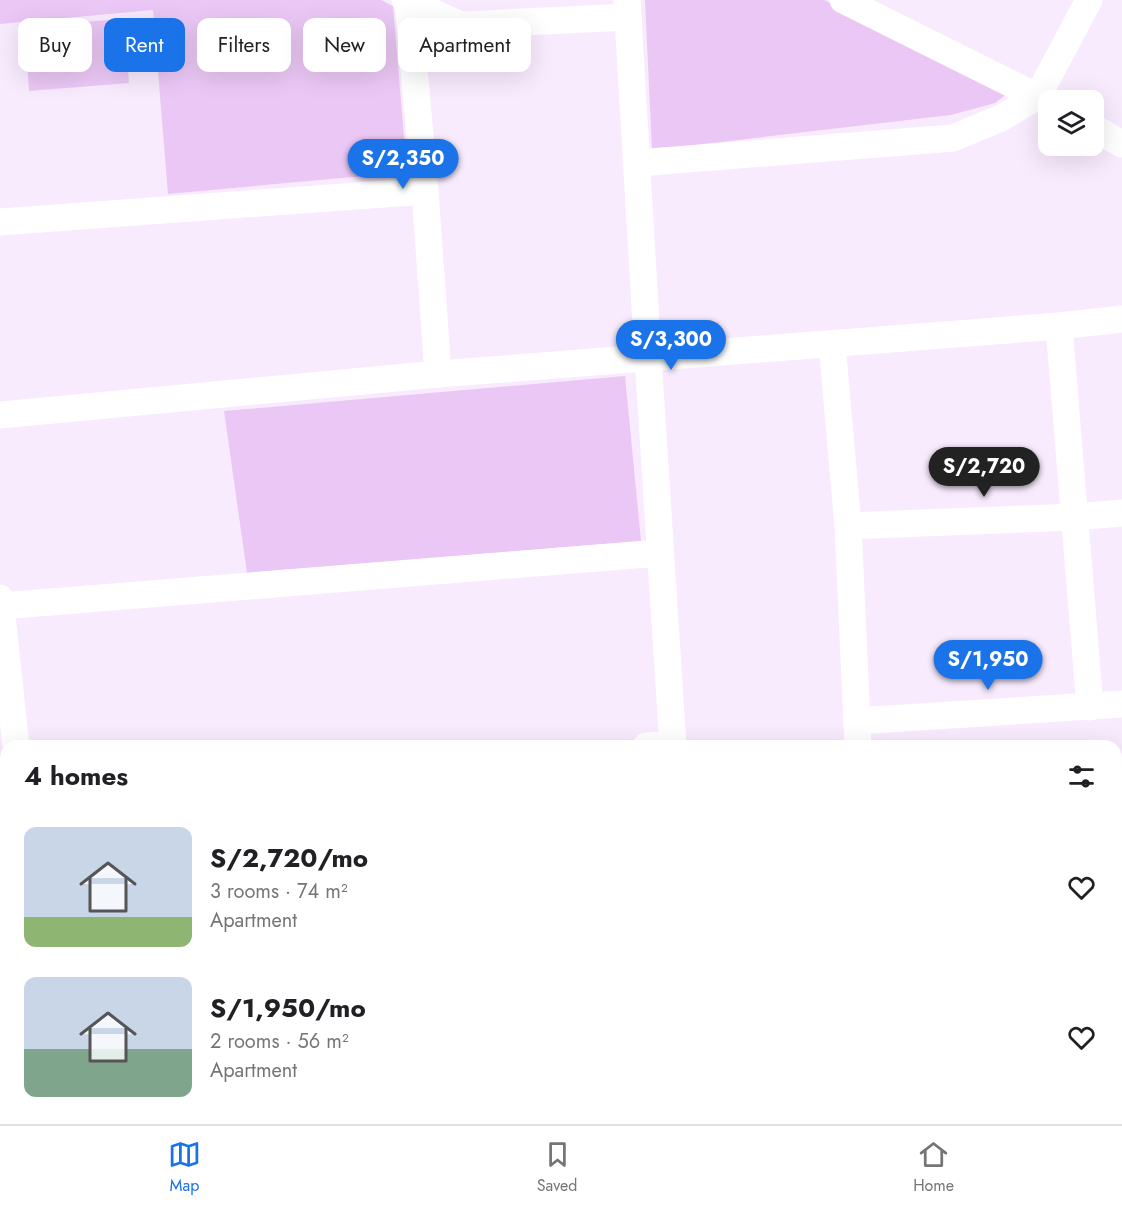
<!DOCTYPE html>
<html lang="en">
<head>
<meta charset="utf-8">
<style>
  :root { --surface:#fff; --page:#f2f2f2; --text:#202124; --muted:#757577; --line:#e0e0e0; --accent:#1a73e8 }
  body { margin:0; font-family:Jost,sans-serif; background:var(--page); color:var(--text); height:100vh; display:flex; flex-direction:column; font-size:22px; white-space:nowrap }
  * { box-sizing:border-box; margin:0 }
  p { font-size:20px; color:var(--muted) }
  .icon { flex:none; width:33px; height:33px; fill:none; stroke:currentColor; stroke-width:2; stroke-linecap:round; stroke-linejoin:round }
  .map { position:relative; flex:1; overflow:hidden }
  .details { position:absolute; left:0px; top:740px; width:1122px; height:386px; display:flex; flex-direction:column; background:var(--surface); border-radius:18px 18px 0 0; box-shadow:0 6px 24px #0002 }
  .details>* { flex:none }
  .guide { position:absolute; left:18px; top:18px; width:600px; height:54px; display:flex; gap:12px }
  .buttons { position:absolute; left:1038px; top:90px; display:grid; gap:12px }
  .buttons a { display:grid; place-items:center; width:66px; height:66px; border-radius:12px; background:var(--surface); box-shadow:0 6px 24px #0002; font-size:30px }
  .price { position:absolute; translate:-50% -51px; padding:0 14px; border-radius:21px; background:var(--accent); color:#fff; font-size:20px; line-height:39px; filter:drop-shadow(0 2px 3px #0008) }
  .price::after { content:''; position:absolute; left:50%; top:36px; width:18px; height:14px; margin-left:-9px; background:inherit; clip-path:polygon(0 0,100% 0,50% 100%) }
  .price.on { background:#222; color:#fff }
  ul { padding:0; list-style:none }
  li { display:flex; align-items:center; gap:18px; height:150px; padding:0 24px }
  li span { display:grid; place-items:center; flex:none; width:168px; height:120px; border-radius:12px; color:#555 }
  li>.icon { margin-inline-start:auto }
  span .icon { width:72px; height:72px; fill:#fffc; stroke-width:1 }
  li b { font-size:26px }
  h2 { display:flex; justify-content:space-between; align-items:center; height:72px; padding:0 24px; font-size:26px }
  .chip { padding:0 21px; border-radius:12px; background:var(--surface); box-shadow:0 6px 24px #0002; font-size:21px; line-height:54px }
  .chip.on { background:var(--accent); color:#fff }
  .dock { display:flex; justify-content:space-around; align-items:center; height:84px; border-top:2px solid var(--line); background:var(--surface); font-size:16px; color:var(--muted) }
  .dock a { display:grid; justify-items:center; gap:3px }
  .dock .on { color:var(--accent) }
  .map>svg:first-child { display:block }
  .green { fill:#ebc7f5 }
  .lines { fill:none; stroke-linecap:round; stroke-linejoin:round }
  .minor { stroke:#fff; stroke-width:27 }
</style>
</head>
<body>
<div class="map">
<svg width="1122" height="1124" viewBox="0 0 1122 1124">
  <rect width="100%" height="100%" fill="#f9ebfe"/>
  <g class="green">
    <path d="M0,0H381L393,6L407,172L168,194L153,10L0,24Z"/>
    <path d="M645,0H824L1013,89L995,103L951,115L652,150Z"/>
    <path d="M124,19L129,83L29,91L25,26Z"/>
    <path d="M625,376L641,541L247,573L224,411Z"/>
    <path d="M247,1119H381V1124H255Z"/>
  </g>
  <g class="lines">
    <g class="minor">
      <path d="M405,0L461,25L628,17"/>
      <path d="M627,0L648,358L673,746"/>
      <path d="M843,0L1048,102"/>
      <path d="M408,2L425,191L438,374"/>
      <path d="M1094,128L1122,144"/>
      <path d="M637,163L953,138L1001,118L1038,96L1089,0"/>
      <path d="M0,222L425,191"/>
      <path d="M1059,326L1090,707"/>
      <path d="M832,344L848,526L858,746"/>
      <path d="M0,415L438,374L1059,326L1122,319"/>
      <path d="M848,526L1075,517L1122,513"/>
      <path d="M0,598L16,746"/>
      <path d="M1,606L660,553"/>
      <path d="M857,721L1122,704"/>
      <path d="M646,746L672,744"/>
      <path d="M1116,889H1122"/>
      <path d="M0,979L6,978"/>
      <path d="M1116,988L1122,987"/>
      <path d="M229,1119L237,1124"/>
      <path d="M393,1119V1124"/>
      <path d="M716,1119L717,1124"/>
      <path d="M885,1119L887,1124"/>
      <path d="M1087,1124L1112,1119"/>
    </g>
  </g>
</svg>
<div class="buttons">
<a><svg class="icon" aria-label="layers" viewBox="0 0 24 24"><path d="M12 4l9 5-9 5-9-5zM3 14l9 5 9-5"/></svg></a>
</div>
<b class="price" style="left:403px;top:190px">S/2,350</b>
<b class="price" style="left:671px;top:371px">S/3,300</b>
<b class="price on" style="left:984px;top:498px">S/2,720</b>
<b class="price" style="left:988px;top:691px">S/1,950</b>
<div class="guide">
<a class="chip">Buy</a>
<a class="chip on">Rent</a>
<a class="chip">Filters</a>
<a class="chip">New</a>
<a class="chip">Apartment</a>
</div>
<section class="details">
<h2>4 homes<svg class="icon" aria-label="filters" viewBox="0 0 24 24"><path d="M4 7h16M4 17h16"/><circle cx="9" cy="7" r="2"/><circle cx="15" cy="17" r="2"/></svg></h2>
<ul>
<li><span style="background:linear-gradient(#c9d6e8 75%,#8fb573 0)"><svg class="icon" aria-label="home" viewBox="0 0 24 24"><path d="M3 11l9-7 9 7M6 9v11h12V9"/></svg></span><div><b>S/2,720/mo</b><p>3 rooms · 74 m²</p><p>Apartment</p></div><svg class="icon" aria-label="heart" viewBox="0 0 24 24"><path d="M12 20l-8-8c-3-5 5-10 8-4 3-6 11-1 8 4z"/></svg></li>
<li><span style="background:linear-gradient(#c9d6e8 60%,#7fa58c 0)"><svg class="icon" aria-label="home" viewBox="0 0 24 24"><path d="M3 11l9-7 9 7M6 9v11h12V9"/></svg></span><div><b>S/1,950/mo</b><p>2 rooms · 56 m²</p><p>Apartment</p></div><svg class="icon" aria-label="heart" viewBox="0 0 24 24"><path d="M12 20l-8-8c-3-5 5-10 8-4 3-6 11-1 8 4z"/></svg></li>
</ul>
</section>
</div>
<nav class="dock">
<a class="on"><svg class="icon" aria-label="map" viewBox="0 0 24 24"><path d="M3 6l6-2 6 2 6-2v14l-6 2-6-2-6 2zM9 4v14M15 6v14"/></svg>Map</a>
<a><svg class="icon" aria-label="saved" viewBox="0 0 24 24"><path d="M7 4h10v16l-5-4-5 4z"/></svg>Saved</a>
<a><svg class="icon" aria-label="home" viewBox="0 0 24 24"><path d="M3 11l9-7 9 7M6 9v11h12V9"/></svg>Home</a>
</nav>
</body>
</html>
